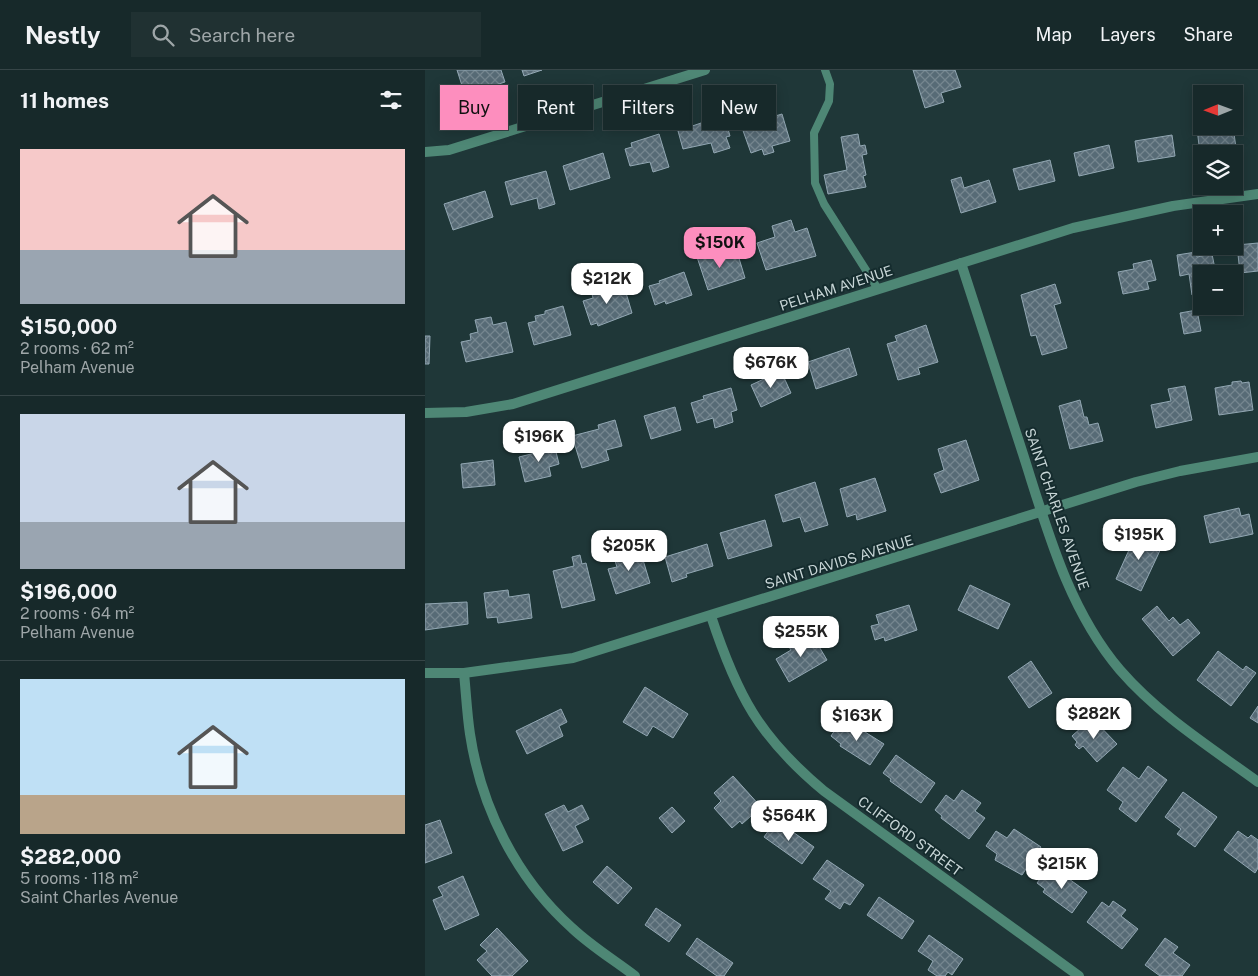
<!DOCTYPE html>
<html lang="en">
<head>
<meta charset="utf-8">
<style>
  :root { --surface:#17292a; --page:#203132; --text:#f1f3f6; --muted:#9ea6a8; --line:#364547; --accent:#fd8ebe }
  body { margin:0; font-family:"Public Sans",sans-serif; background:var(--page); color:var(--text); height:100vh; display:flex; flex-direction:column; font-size:19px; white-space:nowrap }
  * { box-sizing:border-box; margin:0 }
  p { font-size:16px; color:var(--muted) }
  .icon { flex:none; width:28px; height:28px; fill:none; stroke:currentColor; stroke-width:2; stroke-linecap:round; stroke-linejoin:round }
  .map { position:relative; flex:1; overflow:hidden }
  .panel { display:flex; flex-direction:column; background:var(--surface); width:425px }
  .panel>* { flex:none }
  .hud { position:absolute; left:15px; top:15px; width:475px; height:45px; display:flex; gap:10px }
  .needle { width:32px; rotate:269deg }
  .tools { position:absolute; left:768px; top:15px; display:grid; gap:10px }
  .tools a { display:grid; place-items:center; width:50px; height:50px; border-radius:0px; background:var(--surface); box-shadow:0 2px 12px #0003,0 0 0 1px var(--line); font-size:25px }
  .price { position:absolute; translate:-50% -42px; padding:0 11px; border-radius:10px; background:#fff; color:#222; font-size:16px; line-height:32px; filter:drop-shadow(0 1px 2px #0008) }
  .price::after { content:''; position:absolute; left:50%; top:30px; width:15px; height:11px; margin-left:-8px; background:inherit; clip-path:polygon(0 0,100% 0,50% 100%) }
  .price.selected { background:var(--accent); color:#111 }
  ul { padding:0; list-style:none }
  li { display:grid; align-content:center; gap:10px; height:265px; padding:0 20px }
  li+li { border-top:1px solid var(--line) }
  li span { display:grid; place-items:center; height:155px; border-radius:0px; color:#555 }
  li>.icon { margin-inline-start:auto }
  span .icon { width:90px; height:90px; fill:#fffc; stroke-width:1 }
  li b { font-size:21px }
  h2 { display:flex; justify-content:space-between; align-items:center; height:60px; padding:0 20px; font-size:21px }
  .tag { padding:0 18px; border-radius:0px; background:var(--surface); box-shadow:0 2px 12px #0003,0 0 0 1px var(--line); font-size:18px; line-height:45px }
  .tag.selected { background:var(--accent); color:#111 }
  header { display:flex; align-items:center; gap:30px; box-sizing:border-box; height:70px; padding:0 25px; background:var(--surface); border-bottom:1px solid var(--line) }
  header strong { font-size:24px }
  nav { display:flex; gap:28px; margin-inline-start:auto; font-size:18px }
  .search { width:350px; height:45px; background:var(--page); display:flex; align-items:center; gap:12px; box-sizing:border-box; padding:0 18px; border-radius:0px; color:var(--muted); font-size:19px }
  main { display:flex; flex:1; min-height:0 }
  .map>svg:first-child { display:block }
  .building { fill:url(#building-cross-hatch); stroke:#92a7b3 }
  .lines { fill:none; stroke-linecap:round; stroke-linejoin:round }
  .lane { stroke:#4e8775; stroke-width:8 }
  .street { stroke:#4e8775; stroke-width:10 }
  .labels { text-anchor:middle; stroke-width:4; stroke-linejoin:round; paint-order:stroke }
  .street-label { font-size:14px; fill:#c7d5d6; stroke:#152c2e }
</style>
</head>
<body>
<header>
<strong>Nestly</strong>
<div class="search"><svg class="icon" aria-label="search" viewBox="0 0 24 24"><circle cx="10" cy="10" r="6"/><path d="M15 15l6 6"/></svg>Search here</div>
<nav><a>Map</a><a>Layers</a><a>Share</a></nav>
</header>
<main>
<section class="panel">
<h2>11 homes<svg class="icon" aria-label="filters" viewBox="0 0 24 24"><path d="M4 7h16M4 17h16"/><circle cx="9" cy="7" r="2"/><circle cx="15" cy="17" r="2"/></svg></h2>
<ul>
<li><span style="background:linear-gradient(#f6c9c9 65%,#9aa5b1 0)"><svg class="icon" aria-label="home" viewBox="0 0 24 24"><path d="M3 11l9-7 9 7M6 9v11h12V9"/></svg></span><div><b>$150,000</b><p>2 rooms · 62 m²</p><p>Pelham Avenue</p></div></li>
<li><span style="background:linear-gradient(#c9d6e8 70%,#9aa5b1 0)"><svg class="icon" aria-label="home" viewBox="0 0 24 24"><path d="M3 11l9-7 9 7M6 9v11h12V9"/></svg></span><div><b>$196,000</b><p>2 rooms · 64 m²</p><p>Pelham Avenue</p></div></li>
<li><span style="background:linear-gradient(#bfe0f5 75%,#b9a48a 0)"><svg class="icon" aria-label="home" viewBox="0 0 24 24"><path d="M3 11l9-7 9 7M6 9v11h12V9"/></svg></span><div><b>$282,000</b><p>5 rooms · 118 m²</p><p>Saint Charles Avenue</p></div></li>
</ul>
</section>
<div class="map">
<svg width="833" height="906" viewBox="0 0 833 906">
  <defs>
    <pattern id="building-cross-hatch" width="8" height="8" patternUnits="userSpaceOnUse" patternTransform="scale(1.25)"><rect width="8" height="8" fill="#576b76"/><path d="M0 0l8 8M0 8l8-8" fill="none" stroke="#75868f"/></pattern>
  </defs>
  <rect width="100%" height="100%" fill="#1f3738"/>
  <g class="building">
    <path d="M32,0H76L80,12L40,25Z"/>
    <path d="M97,0H117L99,6Z"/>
    <path d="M488,0H530L536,17L516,23L519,32L500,38Z"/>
    <path d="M336,34L340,49L357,44L365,71L347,76L349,82L339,85L337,79L326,83L311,41Z"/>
    <path d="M299,45L305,66L301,67L305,78L289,83L286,73L258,79L253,61Z"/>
    <path d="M790,56H808L811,78L775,83L772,59Z"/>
    <path d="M234,64L244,97L228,102L225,92L205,96L200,79L207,77L206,73Z"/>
    <path d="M433,64L435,76L440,75L442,84L437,85L441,105L438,106L441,117L403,124L399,105L422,100L416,67Z"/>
    <path d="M747,65L750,86L713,92L710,71Z"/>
    <path d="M684,75L689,98L654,106L649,83Z"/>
    <path d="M178,83L185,108L145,120L138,96Z"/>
    <path d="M625,90L630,111L594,120L588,99Z"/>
    <path d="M121,101L130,134L114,139L112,128L86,135L80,112Z"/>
    <path d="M536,107L539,118L564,110L571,132L536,143L526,110Z"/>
    <path d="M60,121L68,147L28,160L19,134Z"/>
    <path d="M366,150L370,162L382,158L391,186L341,200L332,173L350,167L347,156Z"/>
    <path d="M833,173V201L815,203L812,175Z"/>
    <path d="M299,178L302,188L313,185L320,208L283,220L272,187Z"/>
    <path d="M771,182L772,187L787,184L791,204H776V223L767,225L764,204L755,206L752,185Z"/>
    <path d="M726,190L731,210L722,212L724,219L698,224L693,202L709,199L708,194Z"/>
    <path d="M259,202L267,225L241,234L240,231L230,235L224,216L235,213L234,211Z"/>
    <path d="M630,214L636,233L629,235L642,278L617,285L611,265L606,266L596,225Z"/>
    <path d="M183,215L185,220L199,216L207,243L173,256L172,253L166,255L158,231L168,228L166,220Z"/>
    <path d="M138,236L146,265L109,275L103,253L111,251L110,246L120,244V241Z"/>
    <path d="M772,240L776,261L759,264L755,243Z"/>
    <path d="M66,247L68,255L81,252L88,282L41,292L36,272L46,270L45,264L53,262L50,250Z"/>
    <path d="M501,255L513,292L493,298L495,304L473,310L462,274L472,271L470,266Z"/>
    <path d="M0,266H5L4,294H0Z"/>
    <path d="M424,278L432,305L391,319L383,292Z"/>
    <path d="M356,301L366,323L336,337L326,315Z"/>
    <path d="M816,311L817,313L824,312L828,340L794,345L790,318L807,315V312Z"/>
    <path d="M760,316L767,350L731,358L726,335L746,331L743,319Z"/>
    <path d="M306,318L312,340L306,342L308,352L290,358L288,348L272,353L266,333L279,329L278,326Z"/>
    <path d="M655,330L659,347H662L664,355L673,353L678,371L645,379L634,336Z"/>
    <path d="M250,337L256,360L226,369L219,346Z"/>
    <path d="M190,350L197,376L181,380L184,390L157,398L147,366L174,359L173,355Z"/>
    <path d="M541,370L554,410L516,423L509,404L519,400L513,379Z"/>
    <path d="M129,374L134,394L124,397L126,406L100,412L94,387L110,383L109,379Z"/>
    <path d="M68,390L70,415L38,418L36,394Z"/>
    <path d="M450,408L461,441L432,450L431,444L422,447L415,419Z"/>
    <path d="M390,412L403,455L380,462L375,447L358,452L350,425Z"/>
    <path d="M814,438L816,446L824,444L828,464L785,473L779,446Z"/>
    <path d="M340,450L347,476L303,489L295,463Z"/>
    <path d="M712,462L738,474L716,521L691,509Z"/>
    <path d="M282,474L288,496L261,504L262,507L247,512L240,487Z"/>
    <path d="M215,480L225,513L191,524L183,499L192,497L189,488Z"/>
    <path d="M155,485L157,494L161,493L170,530L137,538L128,501L149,496L147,487Z"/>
    <path d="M545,515L585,534L573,559L533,540Z"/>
    <path d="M83,520L84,527L104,524L107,548L73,553L72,547L62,548L59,523Z"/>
    <path d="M42,532L43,554L0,560V534Z"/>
    <path d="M484,535L492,560L460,571L459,567L450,570L446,556L454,554L451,545Z"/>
    <path d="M732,536L744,551L748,547L755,555L763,549L775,563L748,586L717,549Z"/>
    <path d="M386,563L402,590L364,612L351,589L366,580L364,577Z"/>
    <path d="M793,581L818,600L821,596L831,603L806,636L772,610Z"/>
    <path d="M606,591L627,623L604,638L583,607Z"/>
    <path d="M220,617L263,644L248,668L228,656L222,666L198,652Z"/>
    <path d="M833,636V653L825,648Z"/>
    <path d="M136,639L142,652L134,656L138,666L102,684L91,661Z"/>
    <path d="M418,648L459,674L445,695L415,676L416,674L406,666Z"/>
    <path d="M667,648L692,674L672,692L658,676L654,679L650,675L652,672L647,666Z"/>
    <path d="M471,685L510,713L496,733L465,711L466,709L458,703Z"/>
    <path d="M723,696L742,710L711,752L694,739L698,732L682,720L698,697L714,709Z"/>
    <path d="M308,706L336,737L317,754L315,751L307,758L289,738L296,731L289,723Z"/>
    <path d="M537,720L556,733L550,741L560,748L544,769L516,748L517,746L510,740L521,725L529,731Z"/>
    <path d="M758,722L792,747L770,777L752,764L756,759L740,747Z"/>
    <path d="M139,735L143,742L157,735L164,749L150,756L158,772L138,781L120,744Z"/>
    <path d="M247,737L260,751L247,763L234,748Z"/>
    <path d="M15,750L27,783L0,793V755Z"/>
    <path d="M351,750L389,777L377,794L339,767Z"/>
    <path d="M589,759L616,777L597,805L570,790L572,784L561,776L571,761L582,768Z"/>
    <path d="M813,761L823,768L826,765L833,770V798L830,803L799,780Z"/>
    <path d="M402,790L439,815L425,835L419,832L415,839L400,829L406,821L388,809Z"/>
    <path d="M182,796L207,818L193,834L168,812Z"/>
    <path d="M623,798L631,804L633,801L662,822L647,843L618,822L620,819L612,813Z"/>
    <path d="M38,806L54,845L20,860L8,830L18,826L13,817Z"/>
    <path d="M454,827L489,851L477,869L442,845Z"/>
    <path d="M688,831L701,840L696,846L713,859L697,879L662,852L677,832L684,837Z"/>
    <path d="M231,838L256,855L244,872L220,855Z"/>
    <path d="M72,858L103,891L87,906H67L52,890L62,881L55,875Z"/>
    <path d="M504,865L538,889L527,905L523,902L520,906H512L503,900L508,891L493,881Z"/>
    <path d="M272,868L308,893L299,906H292L261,884Z"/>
    <path d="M740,868L753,877L748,883L765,895L757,906H735L720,895Z"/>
  </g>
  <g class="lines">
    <path class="lane" d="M400,0L405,14L404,31L389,63L390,113L399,134L453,219"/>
    <g class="street">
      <path d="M0,82L24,80L280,0"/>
      <path d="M536,193C557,257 577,320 598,384C622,459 643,539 695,600C734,645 785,677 833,712"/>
      <path d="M0,343L41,342L88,334L648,158L748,136L833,124"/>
      <path d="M286,546C312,625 334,667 399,721L654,906"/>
      <path d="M0,603H39L148,588L711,412L755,401L833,387"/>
      <path d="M39,603C41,623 42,644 45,664C56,737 91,808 147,858C166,876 189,890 210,906"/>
    </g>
  </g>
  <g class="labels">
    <g class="street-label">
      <text transform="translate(411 218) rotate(-18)" y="5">PELHAM AVENUE</text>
      <text transform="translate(632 439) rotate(71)" y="5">SAINT CHARLES AVENUE</text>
      <text transform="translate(414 492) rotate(-17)" y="5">SAINT DAVIDS AVENUE</text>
      <text transform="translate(485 766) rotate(36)" y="5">CLIFFORD STREET</text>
    </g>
  </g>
</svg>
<div class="tools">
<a><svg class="needle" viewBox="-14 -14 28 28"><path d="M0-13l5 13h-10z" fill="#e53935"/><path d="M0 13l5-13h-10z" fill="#9ea6a8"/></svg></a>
<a><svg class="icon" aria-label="layers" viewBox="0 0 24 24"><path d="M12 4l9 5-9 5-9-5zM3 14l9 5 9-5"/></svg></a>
<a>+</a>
<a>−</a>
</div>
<b class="price selected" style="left:295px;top:199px">$150K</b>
<b class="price" style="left:182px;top:235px">$212K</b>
<b class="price" style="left:346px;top:319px">$676K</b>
<b class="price" style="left:114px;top:393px">$196K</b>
<b class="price" style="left:714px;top:491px">$195K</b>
<b class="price" style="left:204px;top:502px">$205K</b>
<b class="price" style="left:376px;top:588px">$255K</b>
<b class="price" style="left:669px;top:670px">$282K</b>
<b class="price" style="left:432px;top:672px">$163K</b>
<b class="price" style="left:364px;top:772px">$564K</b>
<b class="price" style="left:637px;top:820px">$215K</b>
<div class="hud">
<a class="tag selected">Buy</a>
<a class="tag">Rent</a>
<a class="tag">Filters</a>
<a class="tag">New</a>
</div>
</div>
</main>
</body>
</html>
